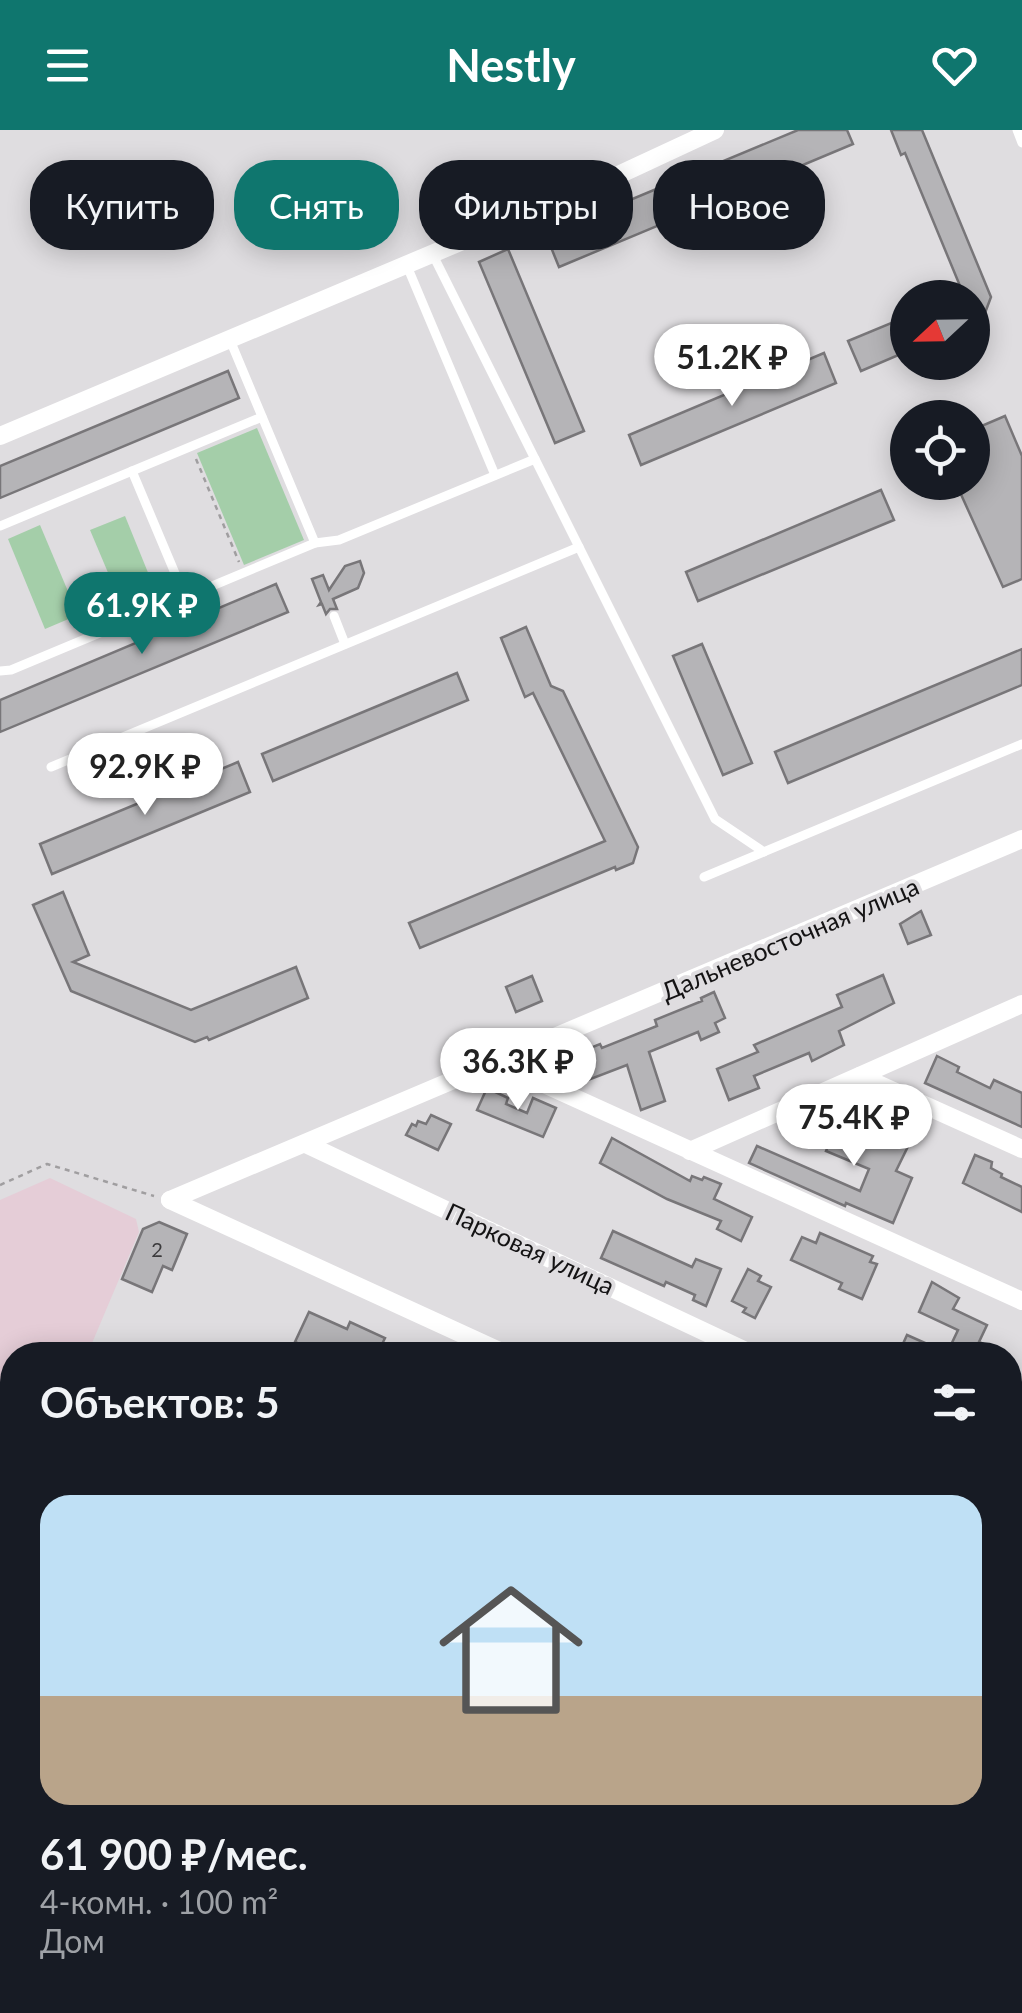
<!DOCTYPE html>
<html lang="ru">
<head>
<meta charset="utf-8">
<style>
  :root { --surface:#171b24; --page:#242831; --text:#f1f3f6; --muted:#9ea1a6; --accent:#0f766e }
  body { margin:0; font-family:Lato,sans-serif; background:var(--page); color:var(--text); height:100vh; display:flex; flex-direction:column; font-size:38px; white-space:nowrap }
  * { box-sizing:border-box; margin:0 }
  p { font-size:32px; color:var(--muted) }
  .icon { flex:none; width:55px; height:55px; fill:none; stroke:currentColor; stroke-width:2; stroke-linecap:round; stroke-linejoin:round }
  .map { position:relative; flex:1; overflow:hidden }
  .details { position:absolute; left:0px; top:1212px; width:1022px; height:672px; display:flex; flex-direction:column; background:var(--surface); border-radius:40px 40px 0 0; box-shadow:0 5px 25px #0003 }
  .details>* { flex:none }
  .banner { position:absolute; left:30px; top:30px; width:962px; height:90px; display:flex; gap:20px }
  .needle { width:65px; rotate:248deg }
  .buttons { position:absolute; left:890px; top:150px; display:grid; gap:20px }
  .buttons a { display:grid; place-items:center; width:100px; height:100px; border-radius:50%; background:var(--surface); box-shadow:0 5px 25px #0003; font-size:50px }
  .price { position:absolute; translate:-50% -85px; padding:0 22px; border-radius:35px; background:#fff; color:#222; font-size:32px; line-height:65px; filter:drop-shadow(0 2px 5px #0008) }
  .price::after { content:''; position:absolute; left:50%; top:60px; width:30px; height:22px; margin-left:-15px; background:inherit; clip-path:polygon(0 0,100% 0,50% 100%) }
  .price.selected { background:var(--accent); color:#fff }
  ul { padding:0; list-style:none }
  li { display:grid; align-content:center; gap:20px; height:530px; padding:0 40px }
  li span { display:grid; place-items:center; height:310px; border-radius:30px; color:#555 }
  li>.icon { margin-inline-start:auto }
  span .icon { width:180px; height:180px; fill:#fffc; stroke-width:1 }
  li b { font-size:42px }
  h2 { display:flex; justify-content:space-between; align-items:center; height:120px; padding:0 40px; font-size:42px }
  .chip { padding:0 35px; border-radius:40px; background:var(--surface); box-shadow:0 5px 25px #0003; font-size:35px; line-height:90px }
  .chip.selected { background:var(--accent); color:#fff }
  header { display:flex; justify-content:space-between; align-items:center; height:130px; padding:0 40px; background:var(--accent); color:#fff; font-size:45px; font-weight:700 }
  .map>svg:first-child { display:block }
  .industrial { fill:#e5cdd7 }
  .green { fill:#a4cea9 }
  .building { fill:#b5b4b7; stroke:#787679; stroke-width:2.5 }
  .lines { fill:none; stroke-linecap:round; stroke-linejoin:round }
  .path { stroke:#a09ea0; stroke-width:2.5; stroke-dasharray:5 5; stroke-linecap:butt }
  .lane { stroke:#fff; stroke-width:9 }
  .street { stroke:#fff; stroke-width:18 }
  .labels { text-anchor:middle; stroke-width:8; stroke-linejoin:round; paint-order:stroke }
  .number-label { font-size:20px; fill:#3c3b3d }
  .street-label { font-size:25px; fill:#141314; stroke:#dfdde0 }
</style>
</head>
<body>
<header><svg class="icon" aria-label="menu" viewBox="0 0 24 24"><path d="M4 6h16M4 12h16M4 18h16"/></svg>Nestly<svg class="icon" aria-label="heart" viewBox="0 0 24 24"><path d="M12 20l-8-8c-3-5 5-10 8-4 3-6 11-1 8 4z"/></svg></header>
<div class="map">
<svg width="1022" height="1883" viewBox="0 0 1022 1883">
  <rect width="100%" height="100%" fill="#dfdde0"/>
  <path class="industrial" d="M50,1048L136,1089L139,1102L87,1225H12V1375L0,1345V1070Z"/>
  <g class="green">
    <path d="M257,298L304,410L244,435L197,323Z"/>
    <path d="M125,386L151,450L117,464L90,400Z"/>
    <path d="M40,395L78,485L45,499L8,409Z"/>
  </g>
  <g class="building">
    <path d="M798,0H847L853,14L559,137L546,105Z"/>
    <path d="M891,0H922L991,167L985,183L972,188V168H965L905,23L901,25Z"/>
    <path d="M508,119L584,301L555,313L479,132Z"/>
    <path d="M908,186V221L861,241L848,211Z"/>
    <path d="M824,223L836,253L641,335L629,305Z"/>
    <path d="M228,241L239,268L0,368V336Z"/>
    <path d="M1005,286L1022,326V449L1003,457L959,360L972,355V300Z"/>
    <path d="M881,360L894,390L698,471L686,442Z"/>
    <path d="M360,431L364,443L358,458L333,469L337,479H330L326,484L322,474L319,475L321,472L312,449L323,445L329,460L345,436Z"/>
    <path d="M276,454L288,482L0,602V570Z"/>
    <path d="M526,497L551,556L563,561L638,717L633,733L616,740L615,737L420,818L409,793L605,711L533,563L525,567L501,508Z"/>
    <path d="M702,514L752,633L723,645L673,526Z"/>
    <path d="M1022,519V555L788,653L775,622Z"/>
    <path d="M457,543L468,570L273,651L262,624Z"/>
    <path d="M238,632L250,662L52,744L40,714Z"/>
    <path d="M63,762L89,825L73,832L191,880L296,837L308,868L209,910L207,907L195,912L71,861L33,775Z"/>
    <path d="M921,781L931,805L908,814L900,794Z"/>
    <path d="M883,845L894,873L839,901L844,915L812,931L809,923L754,946L759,958L729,970L717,939L758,922L754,915L842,877L837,865Z"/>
    <path d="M532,846L542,871L516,882L506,857Z"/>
    <path d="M714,862L725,888L715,893L719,902L701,910L698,902L649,922L665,971L641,980L627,935L583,952L573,925L600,914L602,918L657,896L655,890L702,871L701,868Z"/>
    <path d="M937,926L959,937L957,942L990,958L994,950L1022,963V997L925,953Z"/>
    <path d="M487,958L508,968L506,974L527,983L533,968L556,978L543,1007L477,980Z"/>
    <path d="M431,985L451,994L438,1020L406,1005L412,994L416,996L418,991L426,994Z"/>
    <path d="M892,991L915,1002L896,1041L912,1048L893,1093L846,1073L845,1076L749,1033L757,1016L860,1061L869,1039L826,1021L836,996L842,998L845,992L884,1008Z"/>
    <path d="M612,1008L690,1051L692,1046L702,1050L704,1047L721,1054L714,1069L752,1087L741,1111L717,1099L721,1091L667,1069L600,1033Z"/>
    <path d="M975,1025L992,1032L991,1038L1002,1044L1001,1047L1022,1057V1082L963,1053Z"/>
    <path d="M159,1092L187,1104L172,1140L163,1136L152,1162L122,1149L143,1099Z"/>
    <path d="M613,1101L692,1137L696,1129L721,1139L706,1176L693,1170L695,1165L666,1152L664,1156L601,1128Z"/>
    <path d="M820,1103L873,1126L870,1132L877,1134L862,1169L839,1159L842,1153L791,1130L802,1107L816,1113Z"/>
    <path d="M748,1139L761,1146L758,1151L771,1157L755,1188L743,1182L746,1178L732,1171Z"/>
    <path d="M932,1152L959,1168L953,1179L987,1195L979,1212L1007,1225H968L950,1217L958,1200L919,1182Z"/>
    <path d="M309,1182L347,1199L350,1192L385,1208L381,1216L402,1225H323L295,1212Z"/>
    <path d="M907,1205L952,1225H898Z"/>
  </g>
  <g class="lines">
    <g class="path">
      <path d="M196,329L239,432"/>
      <path d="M0,1055L47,1034L154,1066"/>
    </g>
    <g class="lane">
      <path d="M1017,0L1022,13"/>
      <path d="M432,123L715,689L764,722"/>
      <path d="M407,136L495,345"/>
      <path d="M132,341L185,467"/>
      <path d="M0,396L262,287"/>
      <path d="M315,413L339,410L535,329"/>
      <path d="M334,486L345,514"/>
      <path d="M0,541L11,540L315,413L230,210"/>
      <path d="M51,637L579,417"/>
      <path d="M704,747L1022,614"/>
      <path d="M0,1540L12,1536"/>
    </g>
    <g class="street">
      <path d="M0,306L612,48L715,0"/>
      <path d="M498,933L1022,1171"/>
      <path d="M860,946L1022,1019"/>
      <path d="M306,1014L754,1225"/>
      <path d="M690,1021L1022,874"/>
      <path d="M170,1070L1022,709"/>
      <path d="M170,1070L508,1225"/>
      <path d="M1010,1312L1022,1296"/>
      <path d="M1010,1345L1022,1351"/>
      <path d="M1010,1456L1022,1462"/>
      <path d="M0,1481L12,1510"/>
      <path d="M1010,1859L1022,1865"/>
      <path d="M164,1872L169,1883"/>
      <path d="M325,1872L329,1883"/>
      <path d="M656,1872L679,1883"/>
      <path d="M566,1883L575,1872"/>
    </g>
  </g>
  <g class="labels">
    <g class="number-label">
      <text x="157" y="1127">2</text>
    </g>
    <g class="street-label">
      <text transform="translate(790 809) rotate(-23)" y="9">Дальневосточная улица</text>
      <text transform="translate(530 1119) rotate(25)" y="9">Парковая улица</text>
    </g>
  </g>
</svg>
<div class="buttons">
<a><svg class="needle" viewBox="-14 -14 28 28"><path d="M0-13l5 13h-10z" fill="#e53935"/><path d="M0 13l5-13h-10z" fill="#9ea1a6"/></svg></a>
<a><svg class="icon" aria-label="locate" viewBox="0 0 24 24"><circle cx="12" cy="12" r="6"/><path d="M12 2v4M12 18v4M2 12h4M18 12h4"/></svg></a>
</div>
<b class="price" style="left:732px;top:279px">51.2K ₽</b>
<b class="price selected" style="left:142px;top:527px">61.9K ₽</b>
<b class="price" style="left:145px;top:688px">92.9K ₽</b>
<b class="price" style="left:518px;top:983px">36.3K ₽</b>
<b class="price" style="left:854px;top:1039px">75.4K ₽</b>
<div class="banner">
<a class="chip">Купить</a>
<a class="chip selected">Снять</a>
<a class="chip">Фильтры</a>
<a class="chip">Новое</a>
</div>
<section class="details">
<h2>Объектов: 5<svg class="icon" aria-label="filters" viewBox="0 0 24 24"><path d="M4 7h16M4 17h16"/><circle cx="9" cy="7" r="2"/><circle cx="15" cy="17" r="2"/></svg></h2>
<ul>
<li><span style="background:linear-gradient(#bfe0f5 65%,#b9a48a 0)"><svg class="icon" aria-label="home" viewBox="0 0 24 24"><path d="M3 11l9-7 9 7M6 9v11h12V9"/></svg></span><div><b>61 900 ₽/мес.</b><p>4-комн. · 100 m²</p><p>Дом</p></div></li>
</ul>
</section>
</div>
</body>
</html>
